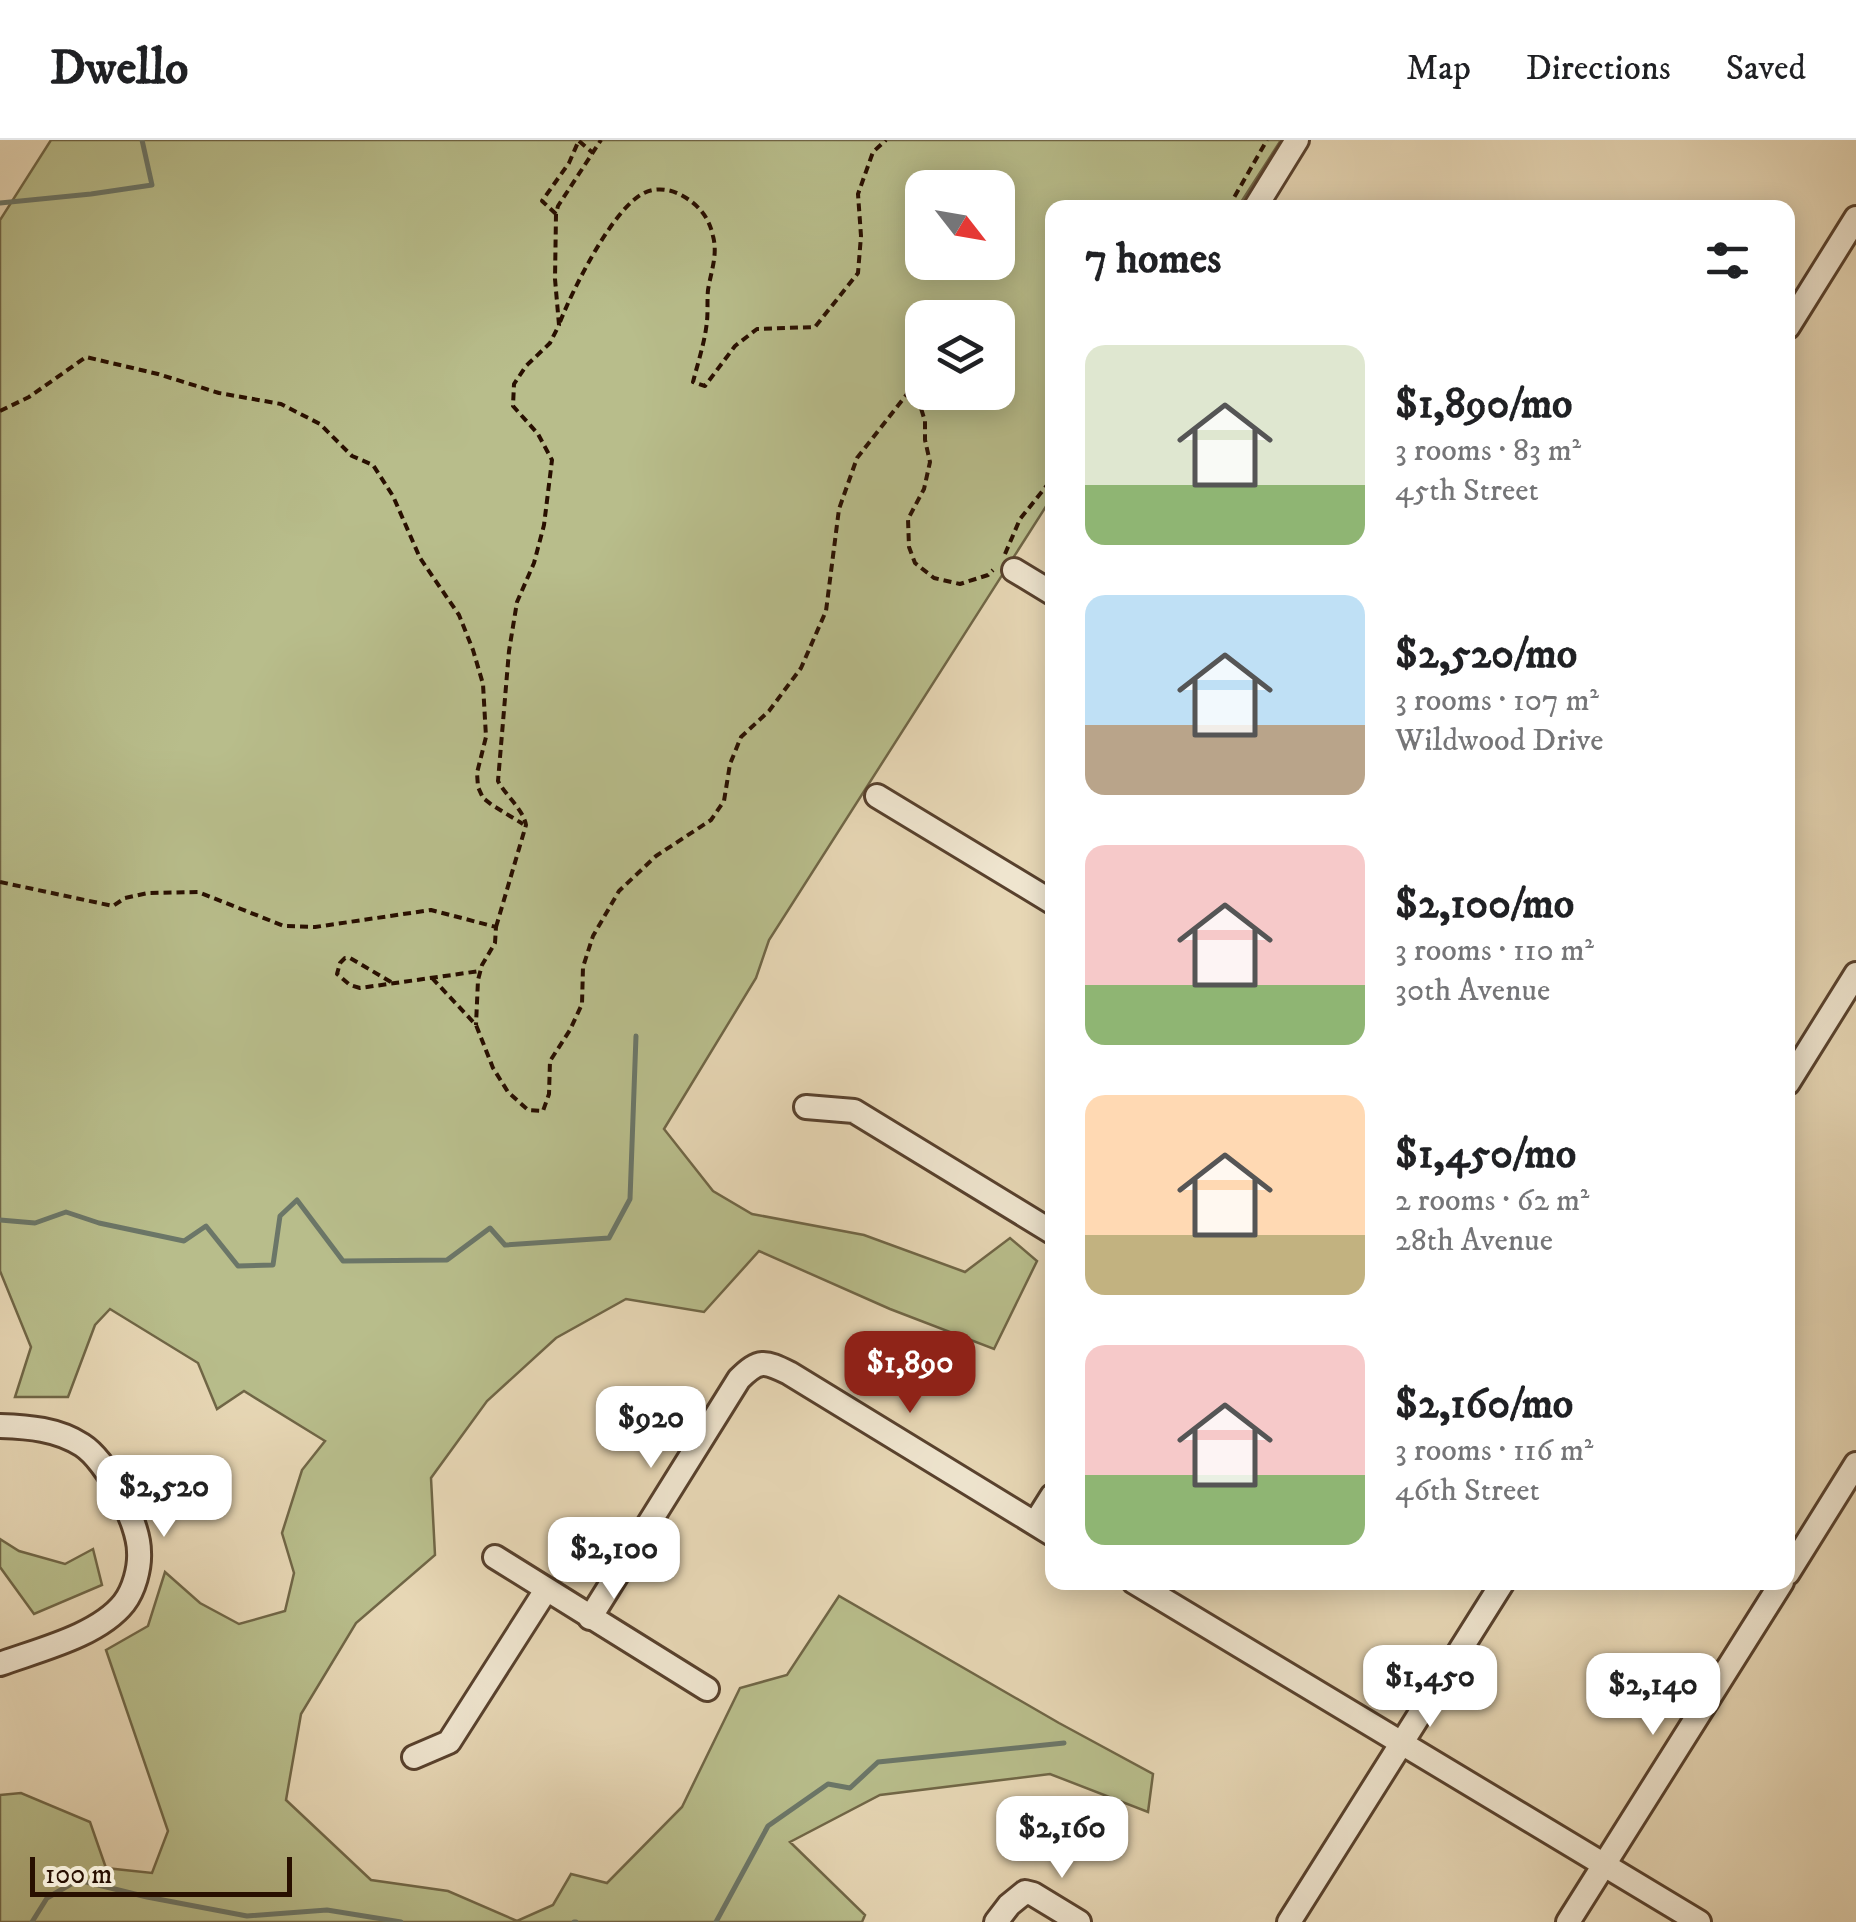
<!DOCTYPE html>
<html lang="en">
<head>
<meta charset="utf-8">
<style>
  :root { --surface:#fff; --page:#f2f2f2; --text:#202124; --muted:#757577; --line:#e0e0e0; --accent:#8f2418 }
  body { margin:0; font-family:"IM FELL DW Pica",serif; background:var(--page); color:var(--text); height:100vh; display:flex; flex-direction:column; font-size:38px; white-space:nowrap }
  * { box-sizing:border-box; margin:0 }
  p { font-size:32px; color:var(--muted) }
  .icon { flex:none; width:55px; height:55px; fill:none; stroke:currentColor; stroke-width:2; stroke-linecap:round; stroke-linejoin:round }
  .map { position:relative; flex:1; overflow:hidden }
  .drawer { position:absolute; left:1045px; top:60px; width:750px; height:1390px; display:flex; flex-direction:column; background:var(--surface); border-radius:20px; box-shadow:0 5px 25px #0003 }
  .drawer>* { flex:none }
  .needle { width:65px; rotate:121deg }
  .controls { position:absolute; left:905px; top:30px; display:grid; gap:20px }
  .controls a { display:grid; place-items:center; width:110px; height:110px; border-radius:20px; background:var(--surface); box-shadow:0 5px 25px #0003; font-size:50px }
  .scale { position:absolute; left:30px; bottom:25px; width:262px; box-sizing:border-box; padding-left:10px; border:5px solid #280f00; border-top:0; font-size:28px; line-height:35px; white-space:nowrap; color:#280f00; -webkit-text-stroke:8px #efe5cf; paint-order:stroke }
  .price { position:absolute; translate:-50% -85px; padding:0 22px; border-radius:20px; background:#fff; color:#222; font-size:32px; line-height:65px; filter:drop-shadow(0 2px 5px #0008) }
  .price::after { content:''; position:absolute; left:50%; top:60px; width:30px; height:22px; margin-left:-15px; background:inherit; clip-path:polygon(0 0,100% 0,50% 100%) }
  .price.current { background:var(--accent); color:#fff }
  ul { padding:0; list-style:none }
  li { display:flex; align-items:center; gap:30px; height:250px; padding:0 40px }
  li span { display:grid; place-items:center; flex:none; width:280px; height:200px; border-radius:20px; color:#555 }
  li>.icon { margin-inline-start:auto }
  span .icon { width:120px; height:120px; fill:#fffc; stroke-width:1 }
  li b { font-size:42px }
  h2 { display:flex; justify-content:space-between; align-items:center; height:120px; padding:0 40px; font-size:42px }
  header { display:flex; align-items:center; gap:60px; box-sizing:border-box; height:140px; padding:0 50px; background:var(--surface); border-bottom:2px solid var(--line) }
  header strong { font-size:48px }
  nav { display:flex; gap:55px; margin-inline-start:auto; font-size:35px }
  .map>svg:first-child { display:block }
  .green { fill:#b8bd8b; stroke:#706646; stroke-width:2.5; fill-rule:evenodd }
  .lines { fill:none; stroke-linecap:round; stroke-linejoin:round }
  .stream { stroke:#6b7668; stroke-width:5 }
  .minor-casing { stroke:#58412d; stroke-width:28 }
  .path { stroke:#280f00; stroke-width:4; stroke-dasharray:8 5; stroke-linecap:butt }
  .minor { stroke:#efe5cf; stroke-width:22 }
</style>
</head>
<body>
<header>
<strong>Dwello</strong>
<nav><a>Map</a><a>Directions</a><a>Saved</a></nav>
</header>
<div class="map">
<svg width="1856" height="1782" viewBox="0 0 1856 1782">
  <rect width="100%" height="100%" fill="#e7d7b5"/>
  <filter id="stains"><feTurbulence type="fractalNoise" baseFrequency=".002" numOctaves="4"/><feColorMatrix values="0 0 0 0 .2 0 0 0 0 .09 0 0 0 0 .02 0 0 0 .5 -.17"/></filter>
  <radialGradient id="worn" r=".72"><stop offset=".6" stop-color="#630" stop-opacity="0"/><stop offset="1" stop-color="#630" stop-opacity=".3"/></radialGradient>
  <g class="green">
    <path d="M51,0H1281L1238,67L1052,68V357L769,800L756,838L664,989L713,1051L752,1074L864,1095L965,1132L1010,1098L1037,1121L994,1209L890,1169L759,1111L704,1172L626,1159L556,1198L487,1261L431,1338L435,1415L356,1483L301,1574L286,1660L371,1740L448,1751L517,1781L553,1765L571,1734L607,1743L682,1667L740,1548L787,1535L839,1456L1059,1583L1153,1634L1148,1672L1050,1634L880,1655L790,1702L865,1775L862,1782H0V1655L21,1653L90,1682L106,1728L152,1733L168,1691L106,1510L148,1486L165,1432L200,1463L239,1484L285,1471L294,1433L282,1393L302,1330L325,1301L244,1251L217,1269L198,1223L110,1169L95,1185L68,1257H15L31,1207L0,1131V80ZM922,48H998V122H922ZM922,178H998V252H922Z"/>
    <path d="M0,1399L19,1411L65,1424L93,1409L102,1445L34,1474L0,1427Z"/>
  </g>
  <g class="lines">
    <g class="stream">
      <path d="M0,63L91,54L152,45L142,0"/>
      <path d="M0,1080L35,1083L66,1072L99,1083L184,1101L206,1086L238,1126L273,1125L280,1076L297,1060L343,1121L447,1120L490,1088L505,1105L609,1098L630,1059L636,896"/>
      <path d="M32,1782L47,1758L78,1740L147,1757L247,1776L327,1770L401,1782"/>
      <path d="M574,1782H576"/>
      <path d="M716,1782L768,1686L828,1644L850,1648L878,1622L1064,1603"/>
    </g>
    <defs>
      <g id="minor">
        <path d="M1255,68L1297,0"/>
        <path d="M1788,187L1856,78"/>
        <path d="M1014,430L1052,453"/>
        <path d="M877,656L1052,762"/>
        <path d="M1788,943L1856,834"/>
        <path d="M806,967L854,971L1052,1092"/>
        <path d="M0,1286C29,1287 57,1289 82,1305C107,1321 139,1383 139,1412C140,1428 134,1450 124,1463C98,1496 38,1510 0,1524"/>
        <path d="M1035,1383L1052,1356"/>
        <path d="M495,1417L707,1549"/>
        <path d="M1788,1433L1856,1324"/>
        <path d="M1134,1442L1699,1782"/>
        <path d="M590,1478L739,1239C759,1219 765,1221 789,1233L1052,1394"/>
        <path d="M414,1617L449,1602L546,1450"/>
        <path d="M996,1782L1009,1765L1025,1752L1033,1754L1079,1782"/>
        <path d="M1289,1782L1503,1442"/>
        <path d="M1568,1782L1782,1442"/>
      </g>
    </defs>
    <use href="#minor" class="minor-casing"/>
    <g class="path">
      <path d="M579,1L593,13"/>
      <path d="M1228,68L1267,0"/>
      <path d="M556,74L542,61L569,23L579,0"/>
      <path d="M560,182C573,149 613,68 644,53C656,47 670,49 681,55C698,64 709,77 713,96C718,115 711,131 708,150C707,160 708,171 707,181C705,202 698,222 693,242L705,246L735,206L757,189L815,187L858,133L861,96L858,54L873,12L886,0"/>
      <path d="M0,271L29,257L86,217L158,234L219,253L281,264L320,284L352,316L373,325L393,356L420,418L459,475L473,510L483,544L486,597L477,633L478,647L483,658L492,665L523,684"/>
      <path d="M1005,414L1020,379L1052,339"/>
      <path d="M0,742L113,766L125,758L148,753L198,752L284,786L315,787L431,770L496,787L495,803L482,825L478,840L476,885"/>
      <path d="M496,787L526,685C523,669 506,656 498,641L509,511L517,462L534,423L544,385L552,320L538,294L513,266L514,244L526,226L550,203L559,185L555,139L556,74L558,66L601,0"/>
      <path d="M432,838L476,885L493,928L508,952L528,970L543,971L549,954L550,921L570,890L582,864L583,827L593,796L619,751L656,716L711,680L724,661L730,624L741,597L769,571L801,528L826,471L839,369L857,318L907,254L918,259L925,281V300L930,322L924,349L908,379L909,407L915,423L934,438L960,444L988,435L993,430"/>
      <path d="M391,842L350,818H345L340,823L337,834L350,845L360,848L480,831"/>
    </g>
    <use href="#minor" class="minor"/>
  </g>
  <rect width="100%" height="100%" filter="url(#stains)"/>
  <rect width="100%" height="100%" fill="url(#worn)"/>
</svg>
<div class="controls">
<a><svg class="needle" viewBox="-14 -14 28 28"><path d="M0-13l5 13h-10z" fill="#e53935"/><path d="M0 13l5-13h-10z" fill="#757577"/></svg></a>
<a><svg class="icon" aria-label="layers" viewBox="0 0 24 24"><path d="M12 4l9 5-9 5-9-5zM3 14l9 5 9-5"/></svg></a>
</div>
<div class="scale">100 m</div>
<b class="price current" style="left:910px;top:1276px">$1,890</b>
<b class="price" style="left:651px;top:1331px">$920</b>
<b class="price" style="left:164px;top:1400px">$2,520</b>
<b class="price" style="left:614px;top:1462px">$2,100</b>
<b class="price" style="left:1430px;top:1590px">$1,450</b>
<b class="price" style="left:1653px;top:1598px">$2,140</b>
<b class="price" style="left:1062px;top:1741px">$2,160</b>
<section class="drawer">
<h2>7 homes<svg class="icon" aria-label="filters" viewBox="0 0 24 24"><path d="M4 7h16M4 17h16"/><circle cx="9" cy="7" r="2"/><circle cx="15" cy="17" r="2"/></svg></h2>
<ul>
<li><span style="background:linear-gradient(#dfe7d0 70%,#8fb573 0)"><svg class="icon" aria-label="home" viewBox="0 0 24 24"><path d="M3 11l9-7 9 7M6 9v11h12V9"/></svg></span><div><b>$1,890/mo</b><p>3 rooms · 83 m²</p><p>45th Street</p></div></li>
<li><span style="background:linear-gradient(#bfe0f5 65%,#b9a48a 0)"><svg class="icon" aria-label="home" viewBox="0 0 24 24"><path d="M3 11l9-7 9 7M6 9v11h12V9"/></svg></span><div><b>$2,520/mo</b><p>3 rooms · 107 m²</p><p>Wildwood Drive</p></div></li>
<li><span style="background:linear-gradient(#f6c9c9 70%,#8fb573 0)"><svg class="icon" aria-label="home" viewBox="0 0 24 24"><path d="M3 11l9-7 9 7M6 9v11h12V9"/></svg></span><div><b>$2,100/mo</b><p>3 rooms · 110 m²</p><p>30th Avenue</p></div></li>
<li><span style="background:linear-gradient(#ffd9b3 70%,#c2b280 0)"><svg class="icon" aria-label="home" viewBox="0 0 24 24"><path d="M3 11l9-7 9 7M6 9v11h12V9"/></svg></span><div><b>$1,450/mo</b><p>2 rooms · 62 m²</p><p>28th Avenue</p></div></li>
<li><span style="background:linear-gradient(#f6c9c9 65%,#8fb573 0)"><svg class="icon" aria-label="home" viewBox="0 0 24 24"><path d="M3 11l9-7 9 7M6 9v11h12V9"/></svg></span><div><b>$2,160/mo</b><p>3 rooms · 116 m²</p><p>46th Street</p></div></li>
</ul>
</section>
</div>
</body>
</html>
